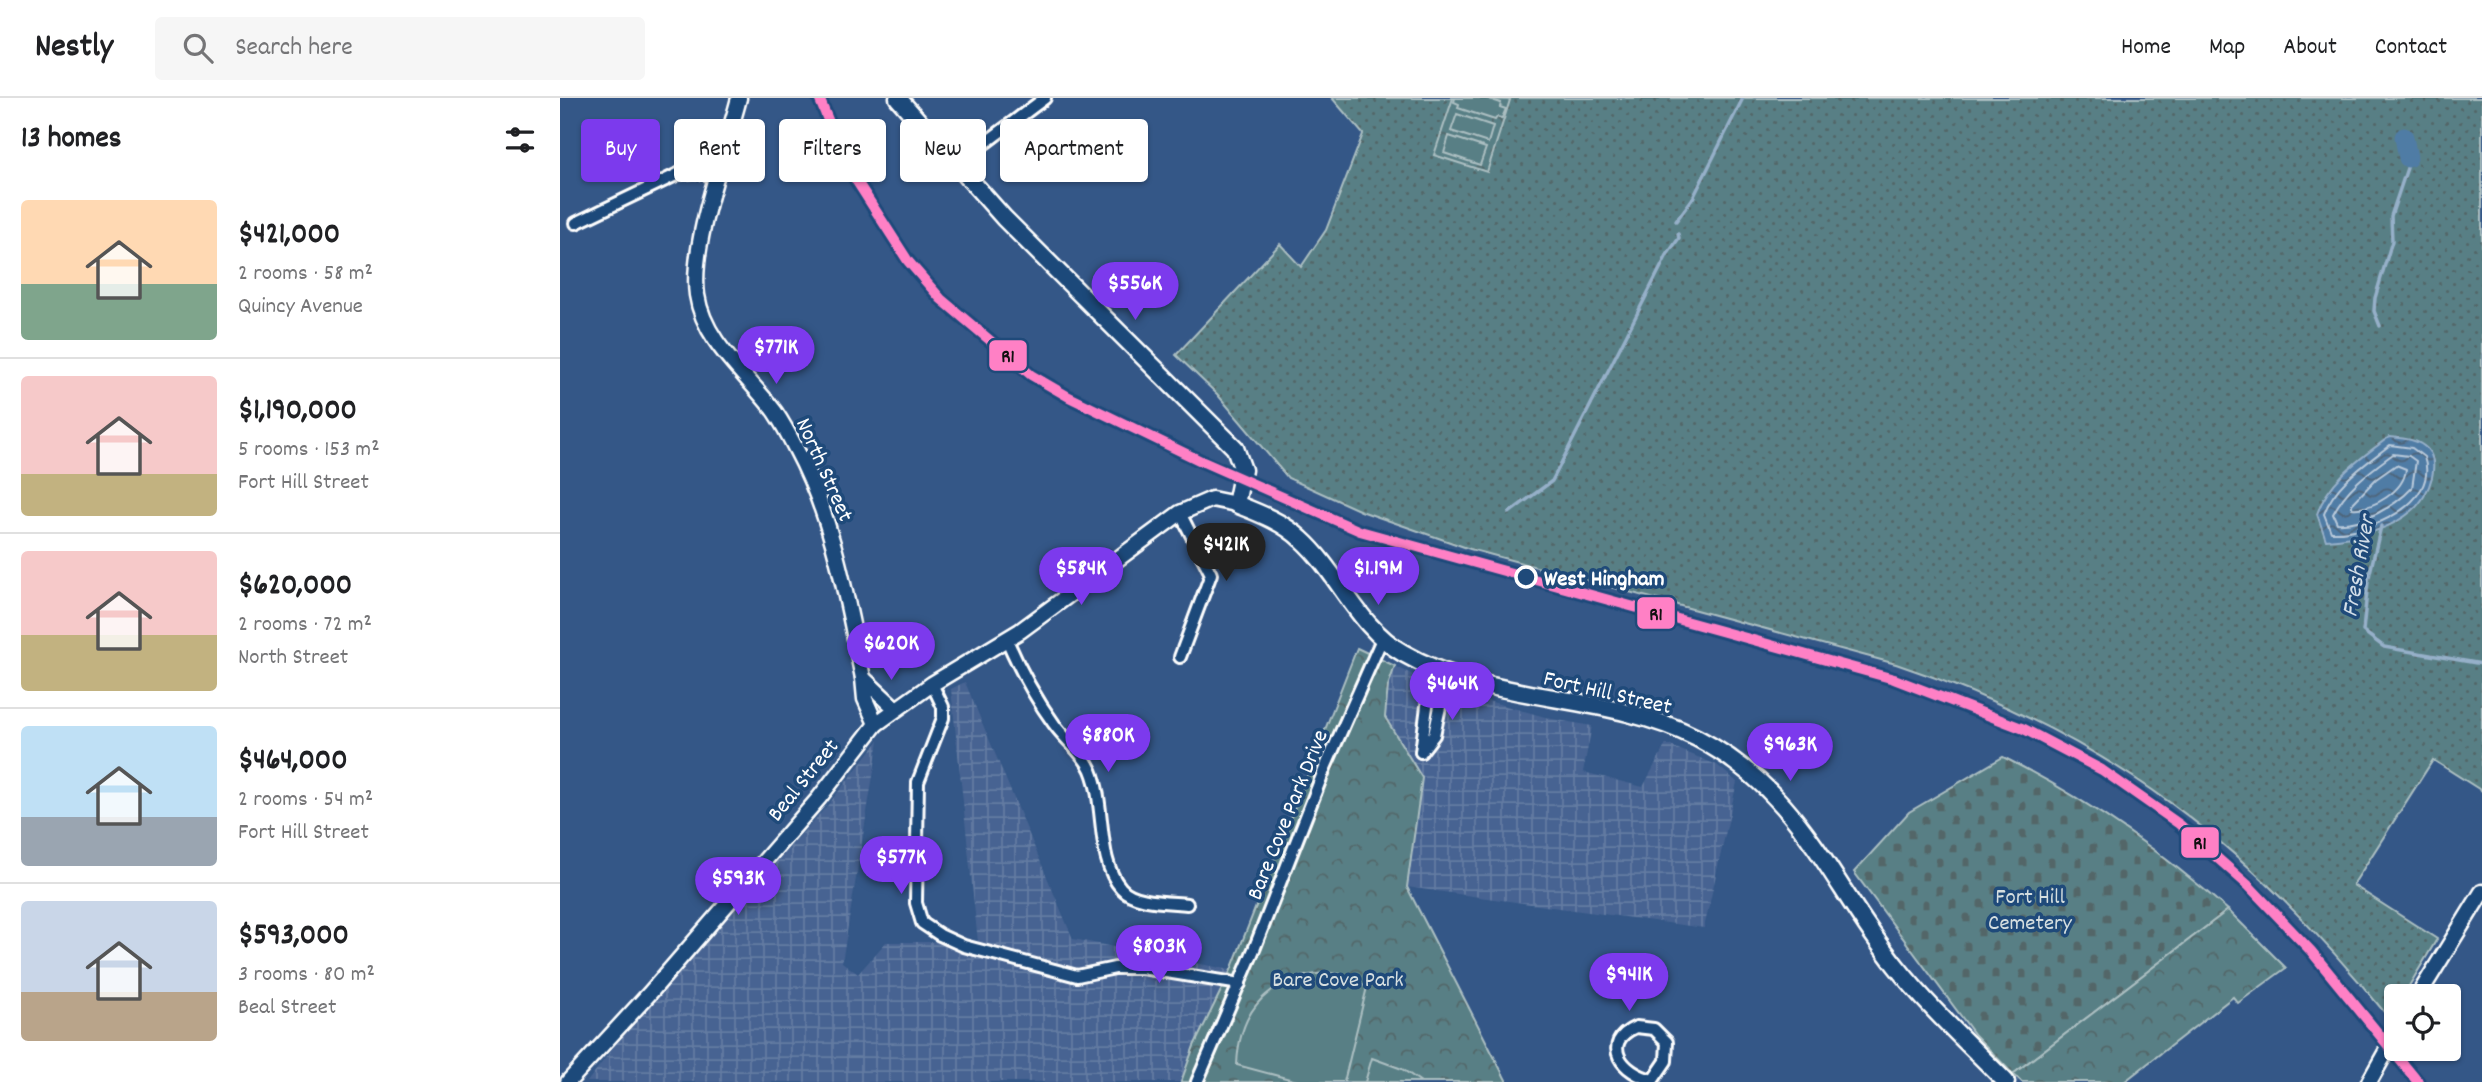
<!DOCTYPE html>
<html lang="en">
<head>
<meta charset="utf-8">
<style>
  :root { --surface:#fff; --page:#f6f6f6; --text:#202124; --muted:#757577; --line:#e0e0e0; --accent:#7c3aed }
  body { margin:0; font-family:Dekko,sans-serif; background:var(--page); color:var(--text); height:100vh; display:flex; flex-direction:column; font-size:26px; white-space:nowrap }
  * { box-sizing:border-box; margin:0 }
  p { font-size:23px; color:var(--muted) }
  .icon { flex:none; width:38px; height:38px; fill:none; stroke:currentColor; stroke-width:2; stroke-linecap:round; stroke-linejoin:round }
  .map { position:relative; flex:1; overflow:hidden }
  .details { display:flex; flex-direction:column; background:var(--surface); width:560px }
  .details>* { flex:none }
  .top-card { position:absolute; left:21px; top:21px; width:665px; height:63px; display:flex; gap:14px }
  .buttons { position:absolute; left:1824px; top:886px; display:grid; gap:14px }
  .buttons a { display:grid; place-items:center; width:77px; height:77px; border-radius:7px; background:var(--surface); box-shadow:0 2px 5px #0004; font-size:35px }
  .price { position:absolute; translate:-50% -60px; padding:0 16px; border-radius:24px; background:var(--accent); color:#fff; font-size:23px; line-height:46px; filter:drop-shadow(0 2px 4px #0008) }
  .price::after { content:''; position:absolute; left:50%; top:42px; width:21px; height:16px; margin-left:-10px; background:inherit; clip-path:polygon(0 0,100% 0,50% 100%) }
  .price.current { background:#222; color:#fff }
  ul { padding:0; list-style:none }
  li { display:flex; align-items:center; gap:21px; height:175px; padding:0 21px }
  li+li { border-top:2px solid var(--line) }
  li span { display:grid; place-items:center; flex:none; width:196px; height:140px; border-radius:7px; color:#555 }
  li>.icon { margin-inline-start:auto }
  span .icon { width:84px; height:84px; fill:#fffc; stroke-width:1 }
  li b { font-size:30px }
  h2 { display:flex; justify-content:space-between; align-items:center; height:84px; padding:0 21px; font-size:30px }
  .chip { padding:0 24px; border-radius:7px; background:var(--surface); box-shadow:0 2px 5px #0004; font-size:24px; line-height:63px }
  .chip.current { background:var(--accent); color:#fff }
  header { display:flex; align-items:center; gap:42px; box-sizing:border-box; height:98px; padding:0 35px; background:var(--surface); border-bottom:2px solid var(--line) }
  header strong { font-size:33px }
  nav { display:flex; gap:38px; margin-inline-start:auto; font-size:24px }
  .search { width:490px; height:63px; background:var(--page); display:flex; align-items:center; gap:18px; box-sizing:border-box; padding:0 24px; border-radius:7px; color:var(--muted); font-size:26px }
  main { display:flex; flex:1; min-height:0 }
  .map>svg:first-child { display:block }
  .industrial { fill:url(#industrial-grid) }
  .grass { fill:url(#grass-dots); stroke:#acbfc2; stroke-width:2 }
  .cemetery { fill:url(#cemetery-stones); stroke:#acbfc2; stroke-width:2 }
  .park { fill:url(#park-crowns); stroke:#acbfc2; stroke-width:2 }
  .pitch { fill:#597f85; stroke:#acbfc2; stroke-width:2 }
  .water { fill:url(#water-waves); stroke:#96b0c9; stroke-width:2 }
  .lines { fill:none; stroke-linecap:round; stroke-linejoin:round }
  .shore { stroke:#b9cadb; stroke-width:2 }
  .stream { stroke:#96b0c9; stroke-width:3.5 }
  .river { stroke:#507ba5; stroke-width:19 }
  .minor-casing { stroke:#fff; stroke-width:16 }
  .tertiary-casing { stroke:#fff; stroke-width:19 }
  .secondary-casing { stroke:#fff; stroke-width:21 }
  .minor { stroke:#1f4a7a; stroke-width:10 }
  .tertiary { stroke:#1f4a7a; stroke-width:14 }
  .secondary { stroke:#1f4a7a; stroke-width:16 }
  .rail-1-casing { stroke:#1f4a7a; stroke-width:16 }
  .rail-1 { stroke:#ff80c5; stroke-width:10 }
  .stop-dot { fill:#1f4a7a; stroke:#fff; stroke-width:3.5 }
  .labels { text-anchor:middle; stroke-width:7; stroke-linejoin:round; paint-order:stroke }
  .street-label { font-size:23px; fill:#fff; stroke:#1f4a7a }
  .stop-label { font-size:23px; font-weight:bold; fill:#fff; stroke:#1f4a7a; text-anchor:start }
  .park-label { font-size:23px; fill:#d6dfe0; stroke:#1f4a7a }
  .water-label { font-size:24px; font-style:italic; fill:#d3dee8; stroke:#1f4a7a }
  .line-badge { stroke:#1f4a7a; stroke-width:2.5 }
  .pale-badge-label { font-size:19px; text-anchor:middle; font-weight:bold; fill:#111 }
</style>
</head>
<body>
<header>
<strong>Nestly</strong>
<div class="search"><svg class="icon" aria-label="search" viewBox="0 0 24 24"><circle cx="10" cy="10" r="6"/><path d="M15 15l6 6"/></svg>Search here</div>
<nav><a>Home</a><a>Map</a><a>About</a><a>Contact</a></nav>
</header>
<main>
<section class="details">
<h2>13 homes<svg class="icon" aria-label="filters" viewBox="0 0 24 24"><path d="M4 7h16M4 17h16"/><circle cx="9" cy="7" r="2"/><circle cx="15" cy="17" r="2"/></svg></h2>
<ul>
<li><span style="background:linear-gradient(#ffd9b3 60%,#7fa58c 0)"><svg class="icon" aria-label="home" viewBox="0 0 24 24"><path d="M3 11l9-7 9 7M6 9v11h12V9"/></svg></span><div><b>$421,000</b><p>2 rooms · 58 m²</p><p>Quincy Avenue</p></div></li>
<li><span style="background:linear-gradient(#f6c9c9 70%,#c2b280 0)"><svg class="icon" aria-label="home" viewBox="0 0 24 24"><path d="M3 11l9-7 9 7M6 9v11h12V9"/></svg></span><div><b>$1,190,000</b><p>5 rooms · 153 m²</p><p>Fort Hill Street</p></div></li>
<li><span style="background:linear-gradient(#f6c9c9 60%,#c2b280 0)"><svg class="icon" aria-label="home" viewBox="0 0 24 24"><path d="M3 11l9-7 9 7M6 9v11h12V9"/></svg></span><div><b>$620,000</b><p>2 rooms · 72 m²</p><p>North Street</p></div></li>
<li><span style="background:linear-gradient(#bfe0f5 65%,#9aa5b1 0)"><svg class="icon" aria-label="home" viewBox="0 0 24 24"><path d="M3 11l9-7 9 7M6 9v11h12V9"/></svg></span><div><b>$464,000</b><p>2 rooms · 54 m²</p><p>Fort Hill Street</p></div></li>
<li><span style="background:linear-gradient(#c9d6e8 65%,#b9a48a 0)"><svg class="icon" aria-label="home" viewBox="0 0 24 24"><path d="M3 11l9-7 9 7M6 9v11h12V9"/></svg></span><div><b>$593,000</b><p>3 rooms · 80 m²</p><p>Beal Street</p></div></li>
</ul>
</section>
<div class="map">
<svg width="1922" height="984" viewBox="0 0 1922 984">
  <defs>
    <pattern id="industrial-grid" width="8" height="8" patternUnits="userSpaceOnUse" patternTransform="scale(1.75)"><rect width="8" height="8" fill="#476492"/><path d="M0 4h8M4 0v8" fill="none" stroke="#637ba2"/></pattern>
    <pattern id="grass-dots" width="8" height="8" patternUnits="userSpaceOnUse" patternTransform="scale(1.75)"><rect width="8" height="8" fill="#597f85"/><path d="M2 2h.1M6 6h.1" fill="none" stroke="#526668" stroke-width="1.8" stroke-linecap="round"/></pattern>
    <pattern id="cemetery-stones" width="16" height="16" patternUnits="userSpaceOnUse" patternTransform="scale(1.75)"><rect width="16" height="16" fill="#597f85"/><path d="M2 7V4a2 2 0 0 1 4 0v3zM10 15v-3a2 2 0 0 1 4 0v3z" fill="#526668"/></pattern>
    <pattern id="park-crowns" width="20" height="18" patternUnits="userSpaceOnUse" patternTransform="scale(1.75)"><rect width="20" height="18" fill="#597f85"/><path d="M2 6a3 3 0 1 1 6 0M12 15a3 3 0 1 1 6 0" fill="none" stroke="#526668"/></pattern>
    <pattern id="water-waves" width="16" height="10" patternUnits="userSpaceOnUse" patternTransform="scale(1.75)"><rect width="16" height="10" fill="#507ba5"/><path d="M0 5q4-4 8 0t8 0" fill="none" stroke="#4e6478"/></pattern>
  </defs>
  <rect width="100%" height="100%" fill="#345787"/>
  <filter id="ink" filterUnits="userSpaceOnUse"><feTurbulence type="fractalNoise" baseFrequency=".0143" numOctaves="2"/><feDisplacementMap in="SourceGraphic" scale="14" xChannelSelector="R" yChannelSelector="G"/><feConvolveMatrix kernelMatrix="1 2 1 2 8 2 1 2 1" color-interpolation-filters="sRGB"/></filter>
  <g filter="url(#ink)">
    <g class="industrial">
      <path d="M835,568L865,583L900,595L992,621L1032,628L1023,674L1083,689L1106,646L1157,667L1177,684L1144,830L847,789L862,681L825,619L828,588Z"/>
      <path d="M405,584L513,841L671,872L634,948L621,984H27L77,919L267,708L319,642L282,864L298,876L326,844H418L391,591Z"/>
    </g>
    <path class="grass" d="M772,0H1922V693L1873,662L1793,787L1877,841L1843,898H1836V911L1830,921C1690,747 1549,637 1336,566L910,451L801,413L728,380L657,296L616,257L720,146L741,169L766,132L803,36Z"/>
    <path class="cemetery" d="M1443,659C1525,700 1599,751 1668,812L1453,976L1415,937L1294,774L1349,714Z"/>
    <g class="park">
      <path d="M893,0L950,2L927,74L874,57Z"/>
      <path d="M797,550L835,568L828,588L825,619L862,680L847,789L947,984H621L634,948L671,872Z"/>
      <path d="M1668,812L1726,870L1678,905L1673,899L1564,984H1462L1453,976Z"/>
    </g>
    <g class="pitch">
      <path d="M895,0H926L941,5L940,9L946,11L942,20L937,19L935,22L898,10L899,6L894,4Z"/>
      <path d="M897,16L933,28L928,45L891,33Z"/>
      <path d="M889,38L926,50L920,67L884,55Z"/>
      <path d="M767,875L780,876L807,889L784,984H741L677,967C679,910 711,878 767,875Z"/>
      <path d="M812,960L842,971L861,984H805Z"/>
    </g>
    <path class="water" d="M1829,339C1839,340 1852,340 1861,346C1885,360 1869,398 1853,412C1830,432 1796,440 1766,442L1757,416C1769,381 1801,360 1829,339Z"/>
    <g class="lines">
      <g class="shore">
        <path d="M1830,347L1852,350L1864,359C1880,406 1808,436 1771,434L1764,416C1775,385 1806,366 1830,347Z"/>
        <path d="M1833,356L1849,358L1856,363L1852,390C1835,408 1803,427 1777,425L1773,416C1787,389 1810,373 1833,356Z"/>
        <path d="M1836,367L1846,371C1844,393 1813,412 1792,410V406L1816,381Z"/>
      </g>
      <g class="stream">
        <path d="M1116,123L1133,100L1183,0"/>
        <path d="M1820,228L1814,213L1815,200L1832,143L1831,118L1848,67"/>
        <path d="M949,415L992,383L1107,157L1119,140L1118,136"/>
        <path d="M1821,428L1808,483L1803,533L1824,549L1922,566"/>
      </g>
      <path class="river" d="M1844,39L1848,60"/>
      <defs>
        <g id="minor">
          <path d="M396,67L485,0"/>
          <path d="M16,125L118,76L135,74L158,78"/>
          <path d="M447,542C460,572 475,600 494,626C505,642 523,654 531,672C546,708 536,762 561,790C574,805 608,804 627,806"/>
          <path d="M620,559L651,476L620,415"/>
          <path d="M372,586L383,609V620L358,684L356,805L362,825L380,837L404,848L517,878L555,870H582L680,886"/>
          <path d="M861,654L872,570"/>
          <path d="M861,654L874,637L887,576"/>
          <path d="M1076,929L1094,931L1107,944L1106,963L1093,982C1063,976 1039,945 1076,929Z"/>
          <path d="M637,984L695,849L765,670L822,541"/>
        </g>
        <g id="tertiary">
          <path d="M179,0C166,52 130,146 137,197C144,245 188,277 215,314C223,326 230,339 236,351C274,422 287,503 303,580L305,601L316,626"/>
          <path d="M303,580L335,610"/>
          <path d="M1858,898L1922,794"/>
          <path d="M8,984L89,896L259,700L316,626L372,586L460,533L620,415L652,401L676,406"/>
          <path d="M1809,984L1836,936"/>
        </g>
        <path id="secondary" d="M338,0L444,120L675,350L683,372L676,406C699,415 723,424 741,441C779,475 797,529 843,555C933,607 1045,593 1137,640C1242,695 1268,782 1336,868C1369,910 1409,946 1446,984"/>
      </defs>
      <use href="#minor" class="minor-casing"/>
      <use href="#tertiary" class="tertiary-casing"/>
      <use href="#secondary" class="secondary-casing"/>
      <use href="#minor" class="minor"/>
      <use href="#tertiary" class="tertiary"/>
      <use href="#secondary" class="secondary"/>
      <defs>
        <path id="rail-1" d="M259,0L287,68L348,163L381,201L471,277L509,299L641,363L800,433L1334,581L1464,631L1542,672L1619,726L1689,788L1751,853L1858,984"/>
      </defs>
      <use href="#rail-1" class="rail-1-casing"/>
      <use href="#rail-1" class="rail-1"/>
    </g>
  </g>
  <circle class="stop-dot" cx="966" cy="479" r="10"/>
  <g class="labels">
    <g class="street-label">
      <text transform="translate(266 371) rotate(66)" y="8">North Street</text>
      <text transform="translate(1048 593) rotate(13)" y="8">Fort Hill Street</text>
      <text transform="translate(242 681) rotate(-51)" y="8">Beal Street</text>
      <text transform="translate(726 716) rotate(-68)" y="8">Bare Cove Park Drive</text>
    </g>
    <g class="stop-label">
      <text x="984" y="487">West Hingham</text>
    </g>
    <g class="park-label">
      <text x="1470" y="805">Fort Hill<tspan x="1470" dy="26">Cemetery</tspan></text>
      <text x="778" y="888">Bare Cove Park</text>
    </g>
    <g class="water-label">
      <text transform="translate(1797 468) rotate(-80)" y="8">Fresh River</text>
    </g>
  </g>
  <g class="line-badge">
    <rect x="428" y="241" width="40" height="33" rx="7" fill="#ff80c5"/>
    <rect x="1076" y="498" width="40" height="34" rx="7" fill="#ff80c5"/>
    <rect x="1620" y="728" width="40" height="33" rx="7" fill="#ff80c5"/>
  </g>
  <g class="pale-badge-label">
    <text x="448" y="264">R1</text>
    <text x="1096" y="522">R1</text>
    <text x="1640" y="751">R1</text>
  </g>
</svg>
<div class="buttons">
<a><svg class="icon" aria-label="locate" viewBox="0 0 24 24"><circle cx="12" cy="12" r="6"/><path d="M12 2v4M12 18v4M2 12h4M18 12h4"/></svg></a>
</div>
<b class="price" style="left:575px;top:224px">$556K</b>
<b class="price" style="left:216px;top:288px">$771K</b>
<b class="price current" style="left:666px;top:485px">$421K</b>
<b class="price" style="left:521px;top:509px">$584K</b>
<b class="price" style="left:818px;top:509px">$1.19M</b>
<b class="price" style="left:331px;top:584px">$620K</b>
<b class="price" style="left:892px;top:624px">$464K</b>
<b class="price" style="left:548px;top:676px">$880K</b>
<b class="price" style="left:1230px;top:685px">$963K</b>
<b class="price" style="left:341px;top:798px">$577K</b>
<b class="price" style="left:178px;top:819px">$593K</b>
<b class="price" style="left:599px;top:887px">$803K</b>
<b class="price" style="left:1069px;top:915px">$941K</b>
<div class="top-card">
<a class="chip current">Buy</a>
<a class="chip">Rent</a>
<a class="chip">Filters</a>
<a class="chip">New</a>
<a class="chip">Apartment</a>
</div>
</div>
</main>
</body>
</html>
